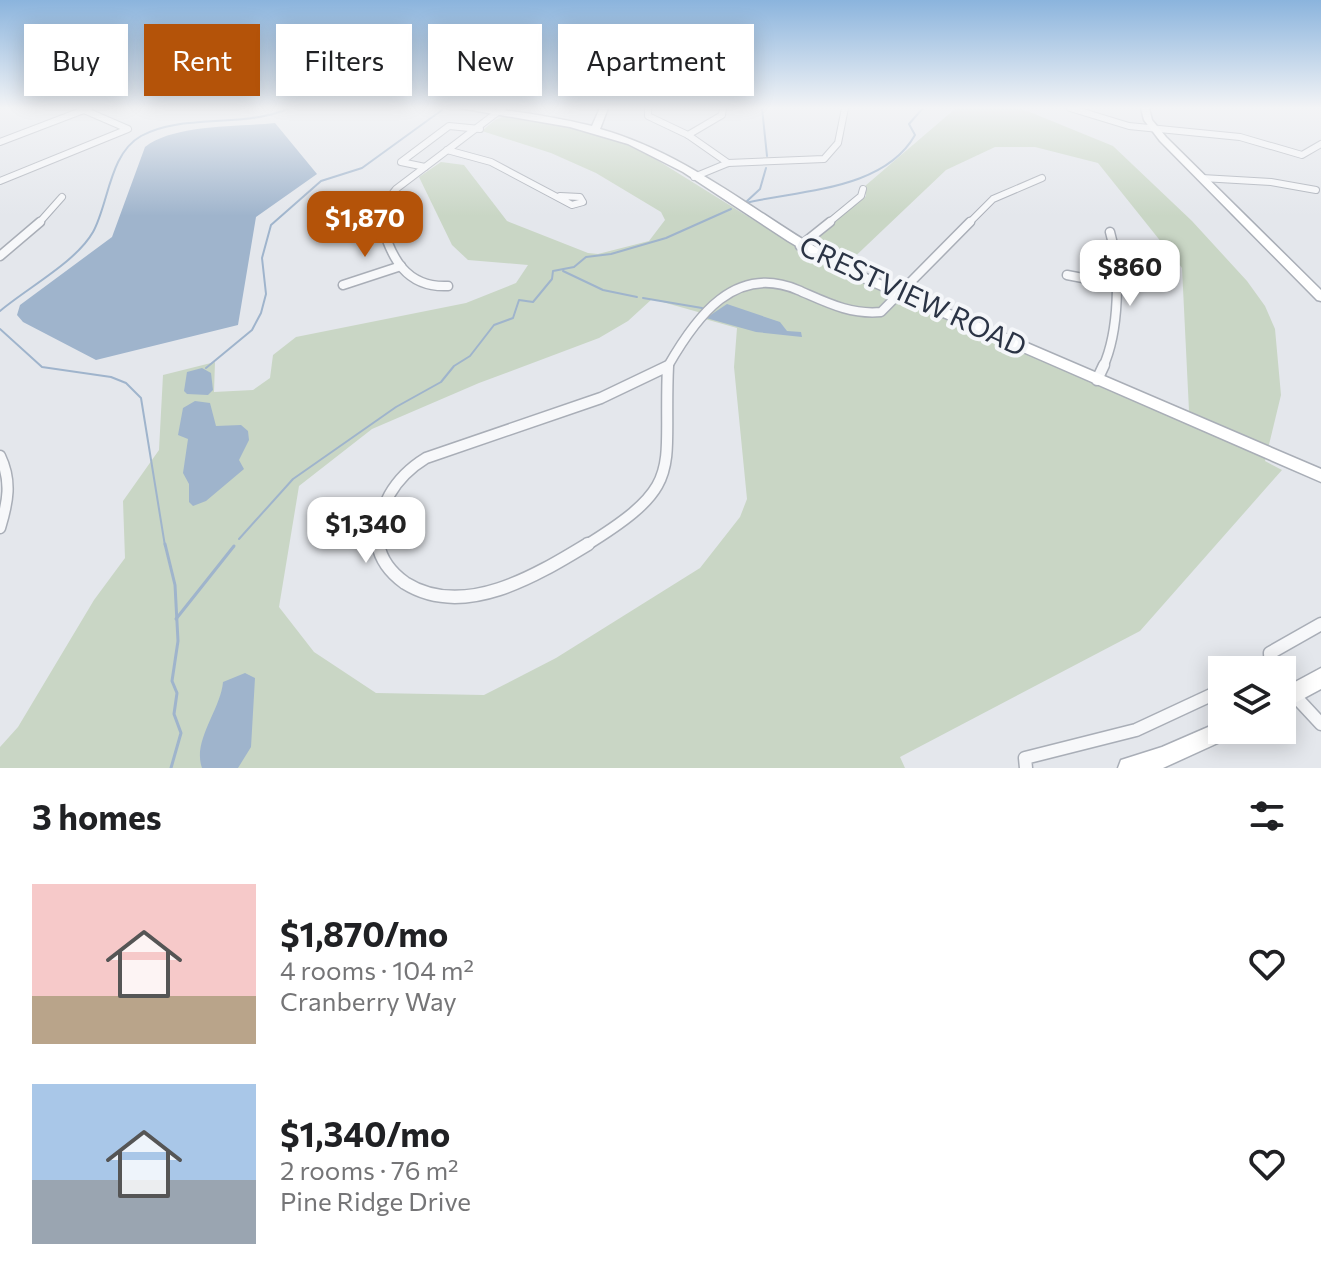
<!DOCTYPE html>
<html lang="en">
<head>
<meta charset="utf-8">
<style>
  :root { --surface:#fff; --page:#f2f2f2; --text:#202124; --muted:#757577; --accent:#b45309 }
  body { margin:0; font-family:Commissioner,sans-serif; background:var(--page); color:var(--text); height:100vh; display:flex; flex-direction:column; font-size:30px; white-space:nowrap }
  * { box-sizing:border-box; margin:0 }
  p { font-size:26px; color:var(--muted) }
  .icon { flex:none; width:44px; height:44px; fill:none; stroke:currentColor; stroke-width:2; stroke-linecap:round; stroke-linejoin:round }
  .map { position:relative; height:768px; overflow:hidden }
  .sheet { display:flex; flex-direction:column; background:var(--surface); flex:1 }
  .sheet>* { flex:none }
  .top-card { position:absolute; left:24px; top:24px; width:800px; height:72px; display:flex; gap:16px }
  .buttons { position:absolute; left:1208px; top:656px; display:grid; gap:16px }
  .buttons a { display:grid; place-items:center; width:88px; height:88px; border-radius:0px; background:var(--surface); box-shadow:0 4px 20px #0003; font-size:40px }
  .price { position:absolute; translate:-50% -68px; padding:0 18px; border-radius:16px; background:#fff; color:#222; font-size:26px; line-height:52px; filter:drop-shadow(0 2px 4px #0008) }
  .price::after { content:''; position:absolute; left:50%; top:48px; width:24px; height:18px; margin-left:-12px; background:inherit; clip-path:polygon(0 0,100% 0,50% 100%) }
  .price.current { background:var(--accent); color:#fff }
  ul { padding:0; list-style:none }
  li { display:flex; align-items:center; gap:24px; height:200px; padding:0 32px }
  li span { display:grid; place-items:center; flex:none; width:224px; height:160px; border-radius:0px; color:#555 }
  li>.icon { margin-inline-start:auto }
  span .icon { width:96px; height:96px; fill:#fffc; stroke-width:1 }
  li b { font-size:34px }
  h2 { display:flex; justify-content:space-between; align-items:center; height:96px; padding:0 32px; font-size:34px }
  .chip { padding:0 28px; border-radius:0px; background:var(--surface); box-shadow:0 4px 20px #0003; font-size:28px; line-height:72px }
  .chip.current { background:var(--accent); color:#fff }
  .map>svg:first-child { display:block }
  .green { fill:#c9d6c5; fill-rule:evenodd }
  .water { fill:#9fb4cc }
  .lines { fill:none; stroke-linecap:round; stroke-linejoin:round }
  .stream-far1 { stroke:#9fb4cc; stroke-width:2 }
  .stream { stroke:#9fb4cc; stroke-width:3 }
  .street-far3-casing { stroke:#a9aeb7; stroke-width:8 }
  .street-far2-casing { stroke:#a9aeb7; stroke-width:11 }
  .street-far1-casing { stroke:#a9aeb7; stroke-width:13 }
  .street-casing { stroke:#a9aeb7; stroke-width:15 }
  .secondary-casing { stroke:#a9aeb7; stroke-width:3 }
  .street-far3 { stroke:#f7f8fa; stroke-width:6 }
  .street-far2 { stroke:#f7f8fa; stroke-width:8 }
  .street-far1 { stroke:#f7f8fa; stroke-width:10 }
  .street { stroke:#f7f8fa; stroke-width:12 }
  .secondary { fill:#fff; fill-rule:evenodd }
  .labels { text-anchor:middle; stroke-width:8; stroke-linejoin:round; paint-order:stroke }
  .street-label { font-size:28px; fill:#2b3445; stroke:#f4f6f9 }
</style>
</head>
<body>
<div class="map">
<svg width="1321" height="768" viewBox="0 0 1321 768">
  <rect width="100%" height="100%" fill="#e4e7ec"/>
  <path class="green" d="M956,108H1020L1113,146L1192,221L1247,281L1265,306L1275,329L1281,395L1265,461L1282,470L1140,631L900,757L905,768H0V747L18,727L94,600L125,558L123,501L159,450L163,375L215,362L214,392L253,390L270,378L273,355L296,337L466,303L516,283L528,265L468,260L452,245L419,177L441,162L464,165L507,221L588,253L598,254L649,241L665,220L661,212L596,173L551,153L482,131C488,126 494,119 503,117C532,112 608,136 636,147L802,250L866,196L865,186ZM995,147H1035L1098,163L1182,268L1189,411L971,322L845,266L946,170ZM652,299L698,312L705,319L737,328L734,367L747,499L740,517L700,568L556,658L484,695L376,693L314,652L279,607L299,486L372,429L479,383L599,338L628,321Z"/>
  <g class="water">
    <path d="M275,123L317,174L256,217L238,325L96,360L23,322L17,315L20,305L112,237L145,147C174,124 238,127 275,123Z"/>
    <path d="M727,304L780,322L787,331L801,332L802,337L756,332L706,318Z"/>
    <path d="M202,368L211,373L213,390L208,395L187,394L184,391L187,372Z"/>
    <path d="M195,401L210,403L216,426L241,425L248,431L249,440L239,460L244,469L206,501L193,506L189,502V484L183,473L188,439L178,435L183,408Z"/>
    <path d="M245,673L255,678L251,747L238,768H202C192,741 221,709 223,682Z"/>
  </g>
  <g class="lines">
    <g class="stream-far1">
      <path d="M762,108L767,156"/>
      <path d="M746,202L760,189L766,168"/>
      <path d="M745,203C801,190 884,190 915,135L909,124L923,108"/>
      <path d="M563,271L603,290L637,297"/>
      <path d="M643,298L702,308"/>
      <path d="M0,311C27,288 76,262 93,232C109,203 109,154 141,136C182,113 243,129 290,108"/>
      <path d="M0,329L42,367L111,377L126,383L141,398L165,546"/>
      <path d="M206,368L252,330L261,313L266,294L262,258L271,225L321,181L362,168L442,110"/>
      <path d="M239,539L293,479L396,407L441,382L454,366L470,356L494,325L513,318L519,300L533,302L552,279L553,271L574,267L586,257L611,254L666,238L731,209"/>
    </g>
    <g class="stream">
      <path d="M165,544L175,585L178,641L172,681L177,693L174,714L181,733L171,768"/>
      <path d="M176,619L234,546"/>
    </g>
    <defs>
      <g id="street-far3">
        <path d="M648,108V116L688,135L728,163"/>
        <path d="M1070,108L1129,126L1240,137L1302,155L1321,144"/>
        <path d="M688,135L722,115L723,108"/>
        <path d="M0,142L89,108"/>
        <path d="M447,150L491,162L572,205L583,202L580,197L560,196"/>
        <path d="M425,167L401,162L449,126L480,129"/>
        <path d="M694,177L728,163L824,159L838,143L845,108"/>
        <path d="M1202,178L1271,182L1316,190"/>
        <path d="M0,181L128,129L84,110"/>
        <path d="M346,223L380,218"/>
        <path d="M38,224L62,197"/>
        <path d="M381,224C379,209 387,200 396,189L503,108"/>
        <path d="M827,224L861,196L863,189"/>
        <path d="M968,224L993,199L1042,178"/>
      </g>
      <g id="street-far2">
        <path d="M381,222C391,258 406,288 448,286"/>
        <path d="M346,223L354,222"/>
        <path d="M800,246L830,222"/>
        <path d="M0,256L40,222"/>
        <path d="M1067,275L1114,284"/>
        <path d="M343,285L401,266"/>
        <path d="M668,366C696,317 735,263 798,290C826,302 850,315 881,312L970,222"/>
        <path d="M1103,367C1119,332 1121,269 1110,232"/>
      </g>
      <g id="street-far1">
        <path d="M1097,380L1104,365"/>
        <path d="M0,456C12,481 8,502 0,528"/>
        <path d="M379,546C375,508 395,477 426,458L601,398L668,366C663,473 687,483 585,546"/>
      </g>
      <g id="street">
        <path d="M378,544C381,561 391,573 405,583C464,620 537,575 588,544"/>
        <path d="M1271,670L1270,653L1321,624"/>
        <path d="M1282,682L1321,724"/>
        <path d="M1026,768L1025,758L1136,730L1222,690"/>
      </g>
      <g id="secondary">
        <path d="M460,108C504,108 549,116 592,126L600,108H608L600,129C693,155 767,223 850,267L1321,469V482L842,273L788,241L683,172L628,144L570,127Z"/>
        <path d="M1141,108H1149L1152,120L1166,137L1321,290V301L1317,300L1160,141L1144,120Z"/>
        <path d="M1321,668V689L1282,710V689Z"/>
        <path d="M1222,721V730H1234L1231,737L1163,768H1118L1121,760L1162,747Z"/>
      </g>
    </defs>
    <use href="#street-far3" class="street-far3-casing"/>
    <use href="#street-far2" class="street-far2-casing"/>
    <use href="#street-far1" class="street-far1-casing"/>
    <use href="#street" class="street-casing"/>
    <use href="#secondary" class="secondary-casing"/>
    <use href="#street-far3" class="street-far3"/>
    <use href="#street-far2" class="street-far2"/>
    <use href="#street-far1" class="street-far1"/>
    <use href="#street" class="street"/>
    <use href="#secondary" class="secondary"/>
  </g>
  <linearGradient id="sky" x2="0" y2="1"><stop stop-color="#8bb4dd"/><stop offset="0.5" stop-color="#f3f4f6"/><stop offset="1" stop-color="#f3f4f6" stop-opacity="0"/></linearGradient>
  <rect width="1321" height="216" fill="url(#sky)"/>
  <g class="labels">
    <g class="street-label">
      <text transform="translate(913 296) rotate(25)" y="10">CRESTVIEW ROAD</text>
    </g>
  </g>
</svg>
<div class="buttons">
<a><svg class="icon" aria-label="layers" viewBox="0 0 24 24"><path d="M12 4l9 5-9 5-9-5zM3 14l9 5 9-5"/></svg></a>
</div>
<b class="price current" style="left:365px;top:259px">$1,870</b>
<b class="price" style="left:1130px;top:308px">$860</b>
<b class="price" style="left:366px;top:565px">$1,340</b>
<div class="top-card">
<a class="chip">Buy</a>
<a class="chip current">Rent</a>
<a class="chip">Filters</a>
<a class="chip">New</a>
<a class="chip">Apartment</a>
</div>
</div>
<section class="sheet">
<h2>3 homes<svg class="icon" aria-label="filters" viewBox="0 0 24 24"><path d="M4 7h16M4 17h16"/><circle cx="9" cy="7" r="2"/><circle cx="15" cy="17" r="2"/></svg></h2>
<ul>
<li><span style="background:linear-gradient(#f6c9c9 70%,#b9a48a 0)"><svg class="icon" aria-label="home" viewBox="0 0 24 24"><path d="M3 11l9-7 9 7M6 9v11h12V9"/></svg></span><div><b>$1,870/mo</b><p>4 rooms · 104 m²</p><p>Cranberry Way</p></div><svg class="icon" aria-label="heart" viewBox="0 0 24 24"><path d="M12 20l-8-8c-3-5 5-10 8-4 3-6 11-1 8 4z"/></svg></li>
<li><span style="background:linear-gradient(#a9c7e8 60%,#9aa5b1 0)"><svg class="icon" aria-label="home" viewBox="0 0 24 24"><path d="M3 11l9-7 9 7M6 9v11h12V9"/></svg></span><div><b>$1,340/mo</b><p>2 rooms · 76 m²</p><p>Pine Ridge Drive</p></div><svg class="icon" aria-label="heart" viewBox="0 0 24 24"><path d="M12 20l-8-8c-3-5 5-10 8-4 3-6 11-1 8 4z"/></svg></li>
</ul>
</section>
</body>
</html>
